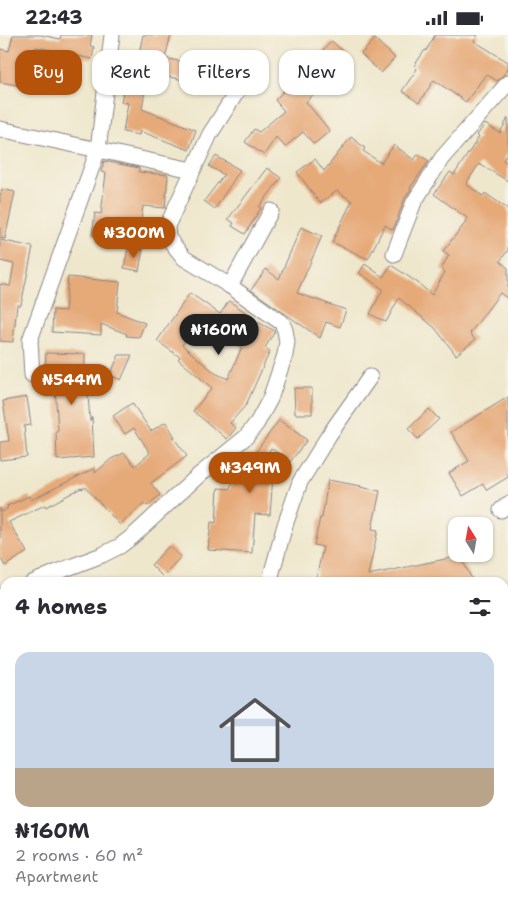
<!DOCTYPE html>
<html lang="en">
<head>
<meta charset="utf-8">
<style>
  :root { --surface:#fff; --page:#f7f7f7; --text:#2b2b33; --muted:#7c7c81; --line:#e1e1e2; --accent:#b45309 }
  body { margin:0; font-family:"Shantell Sans",sans-serif; background:var(--page); color:var(--text); height:100vh; display:flex; flex-direction:column; font-size:19px; white-space:nowrap }
  * { box-sizing:border-box; margin:0 }
  p { font-size:16px; color:var(--muted) }
  .icon { flex:none; width:28px; height:28px; fill:none; stroke:currentColor; stroke-width:2; stroke-linecap:round; stroke-linejoin:round }
  .map { position:relative; flex:1; overflow:hidden }
  .drawer { position:absolute; left:0px; top:542px; width:509px; height:336px; display:flex; flex-direction:column; background:var(--surface); border-radius:15px 15px 0 0; box-shadow:0 1px 4px #0004 }
  .drawer>* { flex:none }
  .guide { position:absolute; left:15px; top:15px; width:479px; height:45px; display:flex; gap:10px }
  .needle { width:32px; rotate:349deg }
  .controls { position:absolute; left:448px; top:482px; display:grid; gap:10px }
  .controls a { display:grid; place-items:center; width:45px; height:45px; border-radius:10px; background:var(--surface); box-shadow:0 1px 4px #0004; font-size:25px }
  .price { position:absolute; translate:-50% -42px; padding:0 11px; border-radius:18px; background:var(--accent); color:#fff; font-size:16px; line-height:32px; filter:drop-shadow(0 1px 2px #0008) }
  .price::after { content:''; position:absolute; left:50%; top:30px; width:15px; height:11px; margin-left:-8px; background:inherit; clip-path:polygon(0 0,100% 0,50% 100%) }
  .price.active { background:#222; color:#fff }
  ul { padding:0; list-style:none }
  li { display:grid; align-content:center; gap:10px; height:265px; padding:0 15px }
  li+li { border-top:1px solid var(--line) }
  li span { display:grid; place-items:center; height:155px; border-radius:15px; color:#555 }
  li>.icon { margin-inline-start:auto }
  span .icon { width:90px; height:90px; fill:#fffc; stroke-width:1 }
  li b { font-size:21px }
  h2 { display:flex; justify-content:space-between; align-items:center; height:60px; padding:0 15px; font-size:21px }
  .chip { padding:0 18px; border-radius:15px; background:var(--surface); box-shadow:0 1px 4px #0004; font-size:18px; line-height:45px }
  .chip.active { background:var(--accent); color:#fff }
  .status { display:flex; justify-content:space-between; align-items:center; height:35px; padding:0 25px; background:var(--surface); direction:ltr }
  .status svg { height:14px; fill:currentColor }
  .map>svg:first-child { display:block }
  .building { fill:#e6a978; fill-rule:evenodd }
  .lines { fill:none; stroke-linecap:round; stroke-linejoin:round }
  .minor-casing { stroke:#888484; stroke-width:17 }
  .major-casing { stroke:#888484; stroke-width:21 }
  .minor { stroke:#fff; stroke-width:15 }
  .major { stroke:#f6be87; stroke-width:19 }
</style>
</head>
<body>
<div class="status"><b>22:43</b><svg viewBox="0 0 49 12"><path d="M0 12V9h3v3zM5 12V6h3v6zM10 12V3h3v9zM15 12V0h3v12zM26 1h20v11H26zM47 4h2v5h-2z"/></svg></div>
<div class="map">
<svg width="508" height="878" viewBox="0 0 508 878">
  <rect width="100%" height="100%" fill="#f7f3e8"/>
  <filter id="ink" filterUnits="userSpaceOnUse"><feTurbulence type="fractalNoise" baseFrequency=".02" numOctaves="2"/><feDisplacementMap in="SourceGraphic" scale="10" xChannelSelector="R" yChannelSelector="G"/><feConvolveMatrix kernelMatrix="1 2 1 2 8 2 1 2 1" color-interpolation-filters="sRGB"/></filter>
  <filter id="wash" filterUnits="userSpaceOnUse"><feTurbulence type="fractalNoise" baseFrequency=".0096" numOctaves="4" result="noise"/><feDisplacementMap in="SourceGraphic" scale="20" xChannelSelector="R" yChannelSelector="G"/><feGaussianBlur stdDeviation="1.12" result="paint"/><feColorMatrix in="noise" values="0 0 0 0 0 0 0 0 0 0 0 0 0 0 0 0 0 1.4 0 .05"/><feComposite in="paint" operator="in"/></filter>
  <g filter="url(#wash)">
    <rect width="100%" height="100%" fill="#efe7cc"/>
    <g id="blocks">
      <g class="building">
        <path d="M13,0H41L60,4L61,0H92L90,11L94,12L92,24L36,12L28,52L0,47V14L9,16Z"/>
        <path d="M143,0H171L165,23L234,38L233,46L227,55L148,37L142,74L196,95L189,115L140,96L139,100L123,97L128,68L121,67L126,40L134,42Z"/>
        <path d="M435,0H478L474,6L508,27V34L504,39L497,46L486,39L466,67L434,45L419,68L402,56L417,34L414,31L425,15L426,16Z"/>
        <path d="M375,4L395,23L381,38L361,19Z"/>
        <path d="M332,6L349,22L306,67L330,96L314,109L303,97L285,112L276,102L264,120L245,107L254,94L259,97L284,76L275,65Z"/>
        <path d="M508,83V117L503,125L508,128V146L479,129L466,149L483,161L485,158L508,174V215L500,226L508,233V264L500,258L470,298L475,305L456,320L435,293L399,263L386,287L370,279L383,254L359,238L365,229L383,242L391,230L418,248L432,260L445,237L441,234L449,220L443,216L466,187L465,186L467,183L434,159L450,137L454,140L479,102L477,100L485,89L500,98Z"/>
        <path d="M351,102L365,113L363,116L381,128L394,110L414,125L418,119L429,126L410,153L411,154L405,163L393,195L385,190L368,224L332,207L352,166L337,156L320,168L297,137L315,124L324,136Z"/>
        <path d="M216,121L240,135L215,174L204,166L224,140L209,131Z"/>
        <path d="M104,126L139,133V137L168,140L165,173L143,171L138,206L92,200L95,178L101,179L106,138L101,137Z"/>
        <path d="M267,133L281,143L259,172L261,173L245,199L232,191L234,188L228,184Z"/>
        <path d="M2,154L15,157L5,204L0,203V161Z"/>
        <path d="M301,192L322,201L297,258L346,275L340,292L326,287L320,303L251,255L266,234L279,244Z"/>
        <path d="M0,205L33,212L21,270H17L13,307L0,306V249L10,251L14,229L0,226Z"/>
        <path d="M128,212L143,214L139,236L124,233Z"/>
        <path d="M68,242L120,247L117,277L145,288L139,302L126,301L127,299L101,289V300L52,297L53,275L65,276Z"/>
        <path d="M190,258L220,279L229,266L250,280L248,282L275,296L265,313L270,316L246,370L230,388L236,393L227,404L193,376L212,353L178,324L180,322L157,306ZM200,284L242,312L228,344L215,338L182,310Z"/>
        <path d="M46,318L85,319V347H87L90,386L92,382L94,422L57,425L56,397L58,396L54,336H45Z"/>
        <path d="M119,320H132L121,345L110,340Z"/>
        <path d="M294,353H312V379H295Z"/>
        <path d="M27,362L31,390L24,391L27,422L0,425V407L9,406L3,366Z"/>
        <path d="M508,362V442L487,455L483,449L463,461L449,438L469,426L451,397Z"/>
        <path d="M132,368L151,396L166,387L175,402H173L187,421L151,448L160,460L147,471L144,468L120,490L85,452L82,454L81,453L46,472L45,470L9,487L27,517L5,531L0,522V473L2,477L8,473L7,471L29,461L31,465L95,433V438L111,424L124,418L135,431L150,418L134,393L125,399L113,381Z"/>
        <path d="M429,374L439,384L418,404L408,394Z"/>
        <path d="M279,385L307,405L290,427L271,413L257,437L273,440L270,480L255,479L252,518L208,515L211,487L216,488L218,453L229,454L250,419L253,421Z"/>
        <path d="M328,445L361,451L360,452L380,456L372,494L378,495L368,540L460,521L474,548H315L323,512L314,510L320,483H322Z"/>
        <path d="M169,511L181,522L162,541L151,530Z"/>
      </g>
    </g>
  </g>
  <g filter="url(#ink)">
    <use href="#blocks" fill-opacity="0" stroke="#888484" stroke-width="1"/>
    <g class="lines">
      <defs>
        <g id="minor">
          <path d="M0,94L192,135"/>
          <path d="M394,219L414,167L442,123L508,48"/>
          <path d="M230,251L271,176"/>
          <path d="M32,340L30,305L98,115L112,0"/>
          <path d="M501,475L508,469"/>
          <path d="M32,548L57,537L102,520L120,511L133,501L199,440L246,402L257,388L270,364L285,320L287,307L285,295L282,288L230,251L184,223L168,203L167,191L210,99L247,41"/>
          <path d="M270,548L272,537L285,490L300,447L329,400L370,342"/>
          <path d="M0,562L5,560"/>
          <path d="M504,656H508"/>
          <path d="M0,758L5,756"/>
          <path d="M311,874L312,878"/>
          <path d="M495,874L496,878"/>
        </g>
        <g id="major">
          <path d="M504,807L508,806"/>
          <path d="M175,878L192,874"/>
        </g>
      </defs>
      <use href="#minor" class="minor-casing"/>
      <use href="#major" class="major-casing"/>
      <use href="#minor" class="minor"/>
      <use href="#major" class="major"/>
    </g>
  </g>
</svg>
<div class="controls">
<a><svg class="needle" viewBox="-14 -14 28 28"><path d="M0-13l5 13h-10z" fill="#e53935"/><path d="M0 13l5-13h-10z" fill="#7c7c81"/></svg></a>
</div>
<b class="price" style="left:134px;top:224px">₦300M</b>
<b class="price active" style="left:219px;top:321px">₦160M</b>
<b class="price" style="left:72px;top:371px">₦544M</b>
<b class="price" style="left:250px;top:459px">₦349M</b>
<div class="guide">
<a class="chip active">Buy</a>
<a class="chip">Rent</a>
<a class="chip">Filters</a>
<a class="chip">New</a>
</div>
<section class="drawer">
<h2>4 homes<svg class="icon" aria-label="filters" viewBox="0 0 24 24"><path d="M4 7h16M4 17h16"/><circle cx="9" cy="7" r="2"/><circle cx="15" cy="17" r="2"/></svg></h2>
<ul>
<li><span style="background:linear-gradient(#c9d6e8 75%,#b9a48a 0)"><svg class="icon" aria-label="home" viewBox="0 0 24 24"><path d="M3 11l9-7 9 7M6 9v11h12V9"/></svg></span><div><b>₦160M</b><p>2 rooms · 60 m²</p><p>Apartment</p></div></li>
</ul>
</section>
</div>
</body>
</html>
